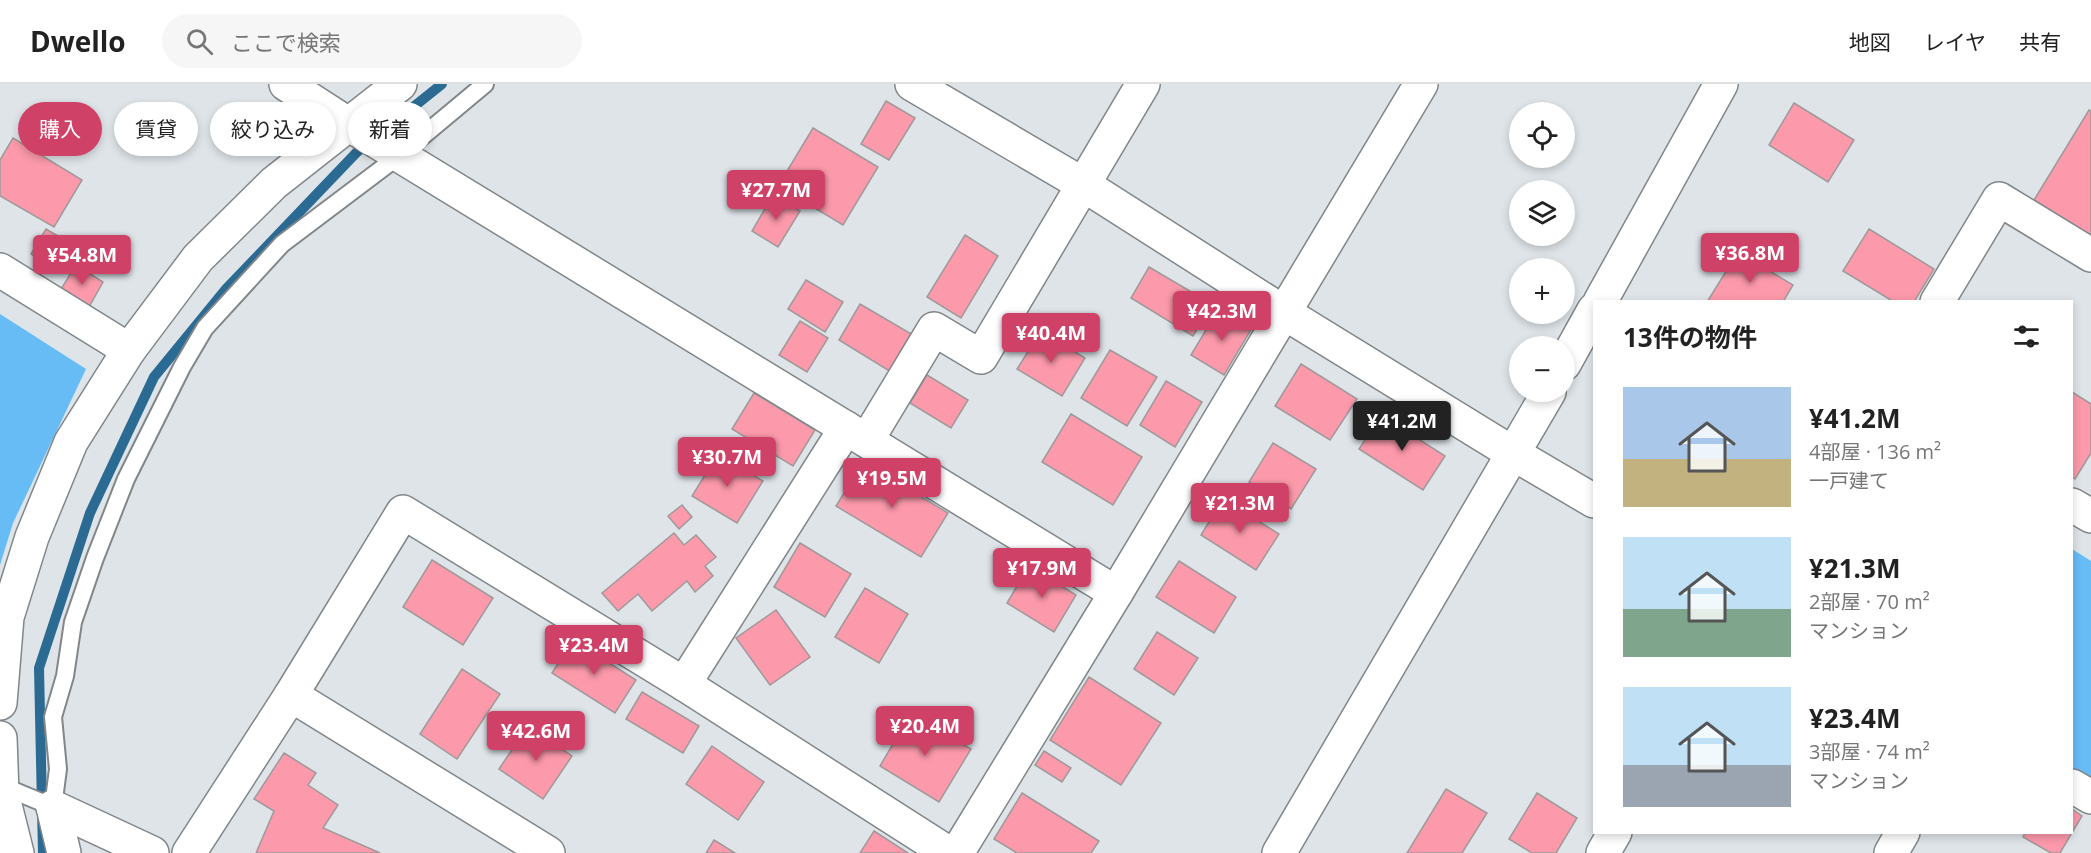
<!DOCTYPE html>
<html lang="ja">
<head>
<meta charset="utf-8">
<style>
  :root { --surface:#fff; --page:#f6f6f6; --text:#222; --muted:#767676; --line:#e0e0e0; --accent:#d04167 }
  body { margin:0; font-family:"Open Sans","Noto Sans JP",sans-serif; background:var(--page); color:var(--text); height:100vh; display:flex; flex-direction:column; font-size:22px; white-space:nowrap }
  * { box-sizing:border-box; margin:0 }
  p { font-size:20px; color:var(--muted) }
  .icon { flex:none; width:33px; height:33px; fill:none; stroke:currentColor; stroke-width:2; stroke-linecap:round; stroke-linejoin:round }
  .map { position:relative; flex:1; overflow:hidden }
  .panel { position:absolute; left:1593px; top:216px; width:480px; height:534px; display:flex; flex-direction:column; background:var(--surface); border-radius:0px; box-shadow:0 3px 9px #0003 }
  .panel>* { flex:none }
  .hud { position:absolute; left:18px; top:18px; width:570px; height:54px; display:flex; gap:12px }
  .buttons { position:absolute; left:1509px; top:18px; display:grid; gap:12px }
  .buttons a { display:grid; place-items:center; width:66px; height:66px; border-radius:50%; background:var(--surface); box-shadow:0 3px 9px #0003; font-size:30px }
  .price { position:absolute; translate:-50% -51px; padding:0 14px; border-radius:6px; background:var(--accent); color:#fff; font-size:20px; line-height:39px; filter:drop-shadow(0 2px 3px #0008) }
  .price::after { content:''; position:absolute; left:50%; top:36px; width:18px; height:14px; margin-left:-9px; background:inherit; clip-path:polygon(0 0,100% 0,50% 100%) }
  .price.on { background:#222; color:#fff }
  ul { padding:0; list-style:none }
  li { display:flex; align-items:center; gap:18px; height:150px; padding:0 30px }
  li span { display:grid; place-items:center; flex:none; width:168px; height:120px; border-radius:0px; color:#555 }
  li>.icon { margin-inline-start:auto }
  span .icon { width:72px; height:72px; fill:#fffc; stroke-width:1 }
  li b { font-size:26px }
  h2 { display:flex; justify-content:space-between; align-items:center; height:72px; padding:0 30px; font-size:26px }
  .tag { padding:0 21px; border-radius:27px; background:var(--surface); box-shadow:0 3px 9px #0003; font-size:21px; line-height:54px }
  .tag.on { background:var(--accent); color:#fff }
  header { display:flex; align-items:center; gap:36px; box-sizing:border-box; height:84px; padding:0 30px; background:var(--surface); border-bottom:2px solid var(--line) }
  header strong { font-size:28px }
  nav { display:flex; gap:33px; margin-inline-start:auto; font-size:21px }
  .search { width:420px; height:54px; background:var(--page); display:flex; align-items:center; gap:15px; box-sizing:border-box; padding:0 21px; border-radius:33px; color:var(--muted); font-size:22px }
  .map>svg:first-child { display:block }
  .green { fill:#67bcf6 }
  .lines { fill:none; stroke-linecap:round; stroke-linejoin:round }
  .stream { stroke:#2b6a92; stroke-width:10 }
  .building { fill:#fc99ab; stroke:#9f999a; stroke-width:1.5 }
  .service-casing { stroke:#818689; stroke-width:20 }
  .minor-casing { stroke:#818689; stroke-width:36 }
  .tertiary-casing { stroke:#818689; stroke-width:36 }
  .service { stroke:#fff; stroke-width:16 }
  .minor { stroke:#fff; stroke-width:33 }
  .tertiary { stroke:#fff; stroke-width:33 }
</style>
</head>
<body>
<header>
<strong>Dwello</strong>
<div class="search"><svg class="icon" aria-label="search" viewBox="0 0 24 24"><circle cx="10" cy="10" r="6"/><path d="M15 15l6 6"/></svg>ここで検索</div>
<nav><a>地図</a><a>レイヤ</a><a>共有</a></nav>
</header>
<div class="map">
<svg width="2091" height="769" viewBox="0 0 2091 769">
  <rect width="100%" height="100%" fill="#dee4e8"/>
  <g class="green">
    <path d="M0,230L86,285L13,439L0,481Z"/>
    <path d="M2072,465L2091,477V701L2072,690Z"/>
  </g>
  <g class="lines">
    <path class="stream" d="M43,769L39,584L90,429L154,293L226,205L357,68L442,0"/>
  </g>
  <g class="building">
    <path d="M886,17L915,34L889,76L861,60Z"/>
    <path d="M1794,19L1854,56L1828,98L1769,61Z"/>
    <path d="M2089,26L2091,27V152L2034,116Z"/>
    <path d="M813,44L878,83L843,141L778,102Z"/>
    <path d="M13,54L82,96L54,143L0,112V76Z"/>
    <path d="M773,111L800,127L778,163L752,147Z"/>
    <path d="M46,145L78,164L63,189L31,170Z"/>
    <path d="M1869,145L1934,185L1914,218H1894L1843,187Z"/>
    <path d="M965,151L998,172L961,234L927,213Z"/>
    <path d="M1738,168L1793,201L1783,218H1707Z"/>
    <path d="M76,181L103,198L89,223L61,205Z"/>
    <path d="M1149,183L1212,220L1193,252L1131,214Z"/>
    <path d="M806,196L843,218L825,248L788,225Z"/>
    <path d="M860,220L913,251L891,288L839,256Z"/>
    <path d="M1219,224L1252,244L1224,291L1191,271Z"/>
    <path d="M800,237L828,254L807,288L779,271Z"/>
    <path d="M1041,247L1085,274L1062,312L1017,285Z"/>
    <path d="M1110,266L1157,293L1127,342L1081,314Z"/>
    <path d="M1301,280L1357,315L1330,356L1275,322Z"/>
    <path d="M927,291L968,316L951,344L910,319Z"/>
    <path d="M1166,297L1202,318L1175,363L1140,341Z"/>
    <path d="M2072,308L2091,320V369L2075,395L2072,393Z"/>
    <path d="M754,309L815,346L793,382L732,345Z"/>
    <path d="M1071,330L1142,373L1113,421L1042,378Z"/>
    <path d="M1381,331L1445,372L1423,406L1359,365Z"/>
    <path d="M1273,359L1316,385L1291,425L1249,398Z"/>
    <path d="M718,370L763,397L737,439L692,412Z"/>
    <path d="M863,378L948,429L921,473L836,422Z"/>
    <path d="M1223,415L1279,450L1256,486L1201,451Z"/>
    <path d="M682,421L692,433L679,445L668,432Z"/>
    <path d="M674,449L684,461L696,451L716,473L705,482L713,492L695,508L687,497L652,527L638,510L618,527L602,509Z"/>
    <path d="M800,459L851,490L825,533L774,503Z"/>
    <path d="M432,476L493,514L463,561L403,523Z"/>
    <path d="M1179,477L1236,513L1214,549L1156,513Z"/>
    <path d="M1029,482L1076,511L1054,548L1007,519Z"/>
    <path d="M865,504L908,530L879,579L835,553Z"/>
    <path d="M776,526L810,573L770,601L736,554Z"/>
    <path d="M1157,548L1198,574L1174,611L1134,585Z"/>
    <path d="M573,556L636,596L615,629L552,589Z"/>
    <path d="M462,585L500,610L457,675L420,650Z"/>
    <path d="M1089,593L1161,639L1121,701L1050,656Z"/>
    <path d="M642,608L699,642L683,669L626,635Z"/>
    <path d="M911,629L971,665L939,718L880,682Z"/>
    <path d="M528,642L572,672L543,715L499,685Z"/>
    <path d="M712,662L764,698L738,736L686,700Z"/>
    <path d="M1044,667L1071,684L1062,698L1035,681Z"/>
    <path d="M284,669L316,689L308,701L338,721L323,744L380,769H256L274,727L254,715Z"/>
    <path d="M1446,705L1487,729L1462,769H1407Z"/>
    <path d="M1022,709L1099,757L1091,769H1017L994,755Z"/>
    <path d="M1537,709L1577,734L1556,769H1532L1509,755Z"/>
    <path d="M2072,725L2082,732L2060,769H2051L2023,753L2025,748H2072Z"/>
    <path d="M874,747L908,769H860Z"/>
    <path d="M714,756L735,769H706Z"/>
  </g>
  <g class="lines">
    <defs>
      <path id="service" d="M0,701L53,723L58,685L53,633L65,592L73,538L95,474L126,395L182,283L205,244L282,160L400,71L485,0"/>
      <g id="minor">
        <path d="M286,0L348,40L1116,509"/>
        <path d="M912,0L1084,101L1283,228L1514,370L1594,417"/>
        <path d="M0,186L129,266"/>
        <path d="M1937,218L1999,115L2091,171"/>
        <path d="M867,356L934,245L981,273L1143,0"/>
        <path d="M2072,421L2091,432"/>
        <path d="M684,600L846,344"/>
        <path d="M291,611L548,769"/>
        <path d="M0,619L7,533L32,453L71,358L129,266L198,174L274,99L400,0"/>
        <path d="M0,654L2,709L17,769"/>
        <path d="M2072,702L2091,713"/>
        <path d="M53,723L152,769"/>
        <path d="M53,723L64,769"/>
        <path d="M189,769L291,611L403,428L684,600L948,769"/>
        <path d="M957,769L1116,509L1421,0"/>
        <path d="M1603,769L1615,748"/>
        <path d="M1891,769L1903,748"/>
      </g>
      <g id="tertiary">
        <path d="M1600,218L1721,0"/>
        <path d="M1564,280L1594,226"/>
        <path d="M1279,769L1549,308"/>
      </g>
    </defs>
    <use href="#service" class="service-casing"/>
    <use href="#minor" class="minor-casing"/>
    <use href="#tertiary" class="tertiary-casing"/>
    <use href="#service" class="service"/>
    <use href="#minor" class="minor"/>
    <use href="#tertiary" class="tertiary"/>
  </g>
</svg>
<div class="buttons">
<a><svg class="icon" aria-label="locate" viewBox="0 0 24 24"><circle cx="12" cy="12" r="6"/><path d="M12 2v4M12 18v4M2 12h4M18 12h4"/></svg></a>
<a><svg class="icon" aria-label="layers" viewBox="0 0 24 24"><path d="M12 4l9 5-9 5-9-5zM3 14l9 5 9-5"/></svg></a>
<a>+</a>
<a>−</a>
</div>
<b class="price" style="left:776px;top:137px">¥27.7M</b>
<b class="price" style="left:1750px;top:200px">¥36.8M</b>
<b class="price" style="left:82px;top:202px">¥54.8M</b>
<b class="price" style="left:1222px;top:258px">¥42.3M</b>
<b class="price" style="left:1051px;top:280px">¥40.4M</b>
<b class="price on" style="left:1402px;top:368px">¥41.2M</b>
<b class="price" style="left:727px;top:404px">¥30.7M</b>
<b class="price" style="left:892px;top:425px">¥19.5M</b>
<b class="price" style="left:1240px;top:450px">¥21.3M</b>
<b class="price" style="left:1042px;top:515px">¥17.9M</b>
<b class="price" style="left:594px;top:592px">¥23.4M</b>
<b class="price" style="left:925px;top:673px">¥20.4M</b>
<b class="price" style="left:536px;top:678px">¥42.6M</b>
<div class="hud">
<a class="tag on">購入</a>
<a class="tag">賃貸</a>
<a class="tag">絞り込み</a>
<a class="tag">新着</a>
</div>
<section class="panel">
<h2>13件の物件<svg class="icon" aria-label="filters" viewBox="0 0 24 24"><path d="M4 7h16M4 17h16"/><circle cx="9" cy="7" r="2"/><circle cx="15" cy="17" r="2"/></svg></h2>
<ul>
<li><span style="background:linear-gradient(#a9c7e8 60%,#c2b280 0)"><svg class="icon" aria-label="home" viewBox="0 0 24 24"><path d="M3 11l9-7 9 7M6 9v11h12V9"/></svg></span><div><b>¥41.2M</b><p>4部屋 · 136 m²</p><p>一戸建て</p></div></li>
<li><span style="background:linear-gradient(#bfe0f5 60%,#7fa58c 0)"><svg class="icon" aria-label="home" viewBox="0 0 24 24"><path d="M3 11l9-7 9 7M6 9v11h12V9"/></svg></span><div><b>¥21.3M</b><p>2部屋 · 70 m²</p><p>マンション</p></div></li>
<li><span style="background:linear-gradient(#bfe0f5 65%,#9aa5b1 0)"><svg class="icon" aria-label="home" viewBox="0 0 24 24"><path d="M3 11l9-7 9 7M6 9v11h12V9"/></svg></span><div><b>¥23.4M</b><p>3部屋 · 74 m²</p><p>マンション</p></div></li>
</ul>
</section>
</div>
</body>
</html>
